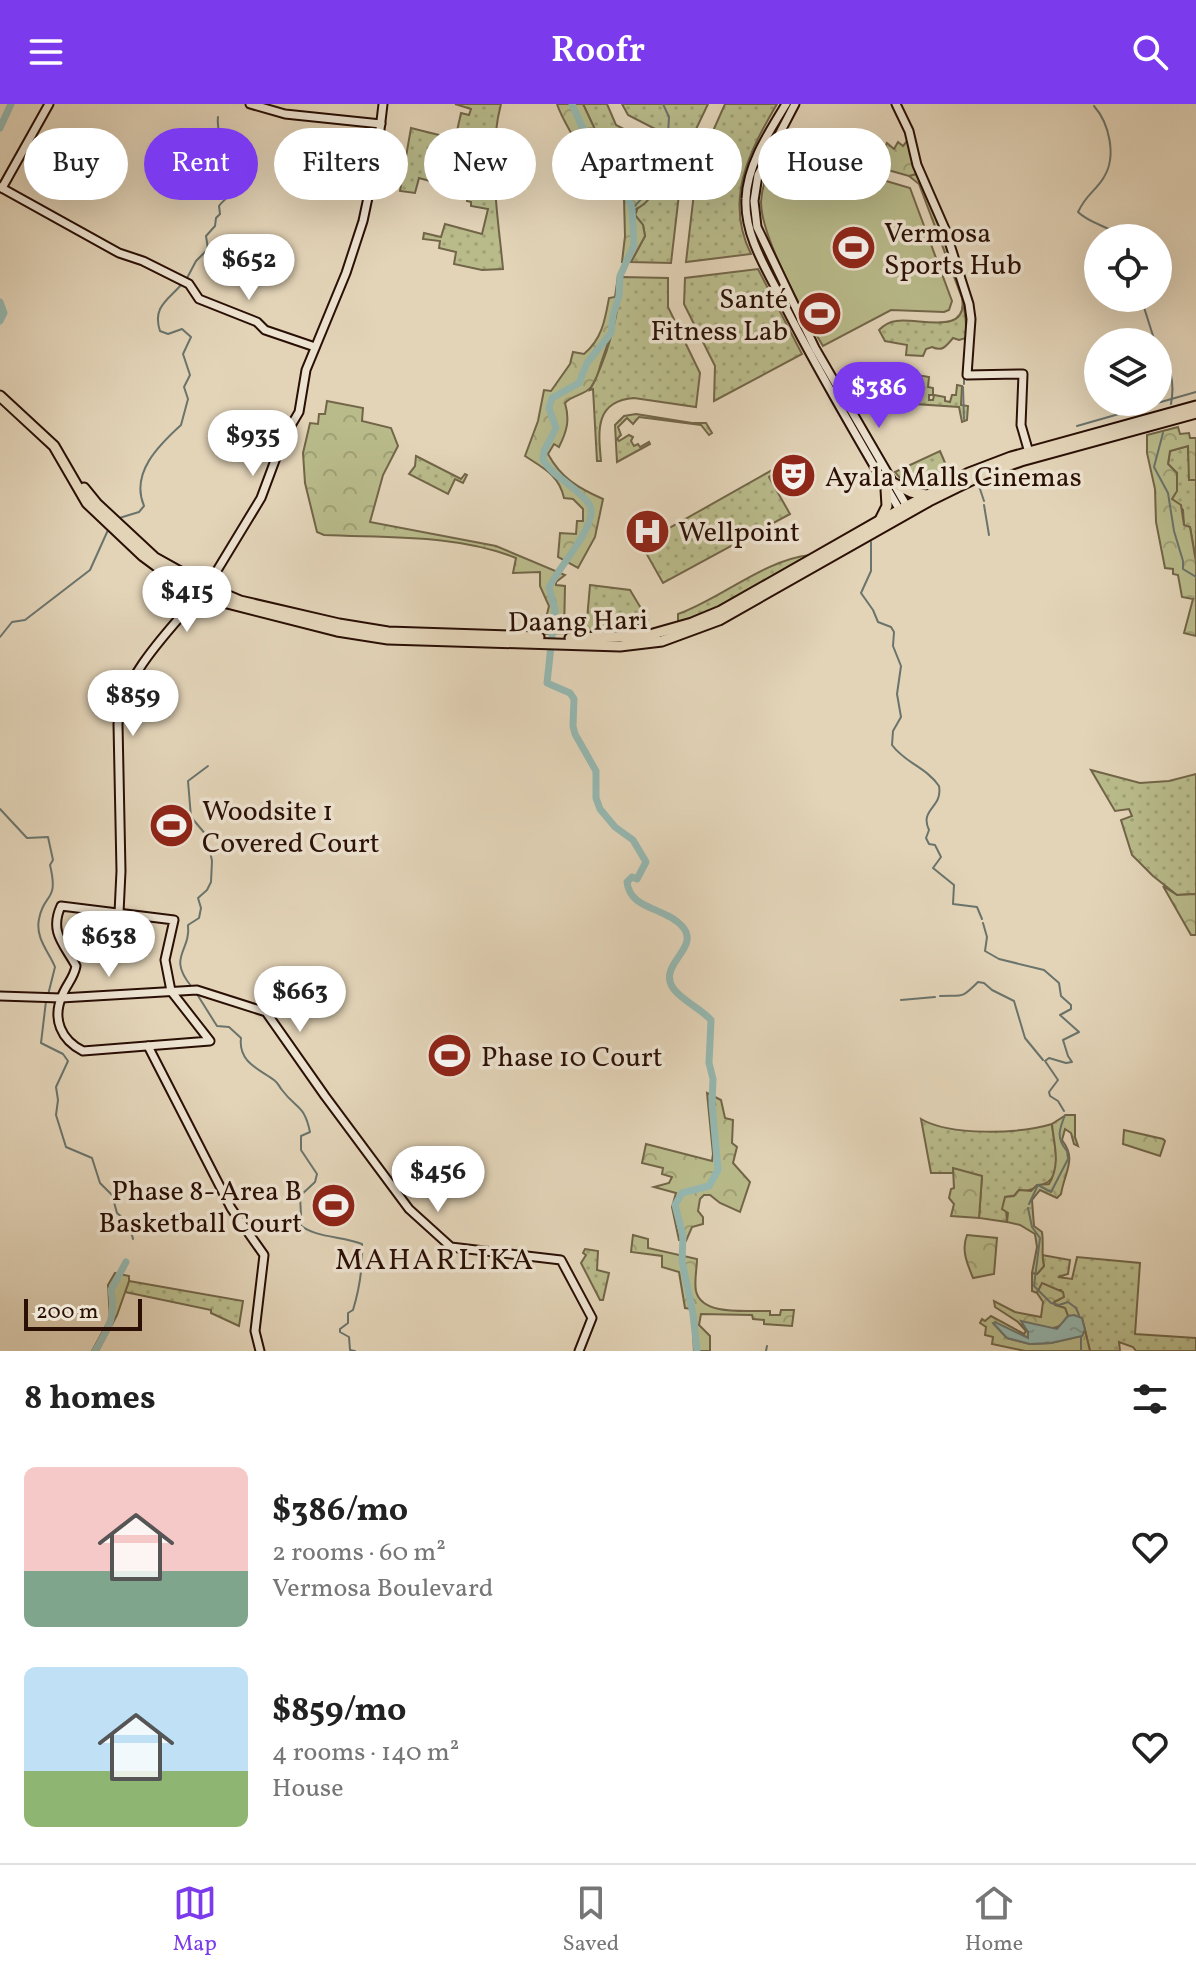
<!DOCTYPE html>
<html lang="en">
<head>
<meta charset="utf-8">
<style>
  :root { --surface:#fff; --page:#f2f2f2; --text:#222; --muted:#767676; --line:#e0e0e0; --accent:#7c3aed }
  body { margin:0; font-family:Vollkorn,serif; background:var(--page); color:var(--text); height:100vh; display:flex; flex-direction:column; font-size:30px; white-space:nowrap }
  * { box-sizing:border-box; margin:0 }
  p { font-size:26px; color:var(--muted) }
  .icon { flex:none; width:44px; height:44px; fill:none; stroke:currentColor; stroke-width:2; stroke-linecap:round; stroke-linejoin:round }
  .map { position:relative; height:1247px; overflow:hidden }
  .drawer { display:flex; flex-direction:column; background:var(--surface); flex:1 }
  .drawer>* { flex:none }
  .banner { position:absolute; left:24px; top:24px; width:1148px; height:72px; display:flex; gap:16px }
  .buttons { position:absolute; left:1084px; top:120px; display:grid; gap:16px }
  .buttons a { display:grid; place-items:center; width:88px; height:88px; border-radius:50%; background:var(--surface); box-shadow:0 8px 32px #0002; font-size:40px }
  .scale { position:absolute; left:24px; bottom:20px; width:118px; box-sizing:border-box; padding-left:8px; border:4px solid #2a0f05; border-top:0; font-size:22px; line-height:28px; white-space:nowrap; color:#2a0f05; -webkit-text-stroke:6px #ede3d1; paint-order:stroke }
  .price { position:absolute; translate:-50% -68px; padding:0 18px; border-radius:28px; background:#fff; color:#222; font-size:26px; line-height:52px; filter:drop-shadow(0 2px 4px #0008) }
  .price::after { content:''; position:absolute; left:50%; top:48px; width:24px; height:18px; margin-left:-12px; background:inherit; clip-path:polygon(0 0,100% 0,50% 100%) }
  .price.selected { background:var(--accent); color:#fff }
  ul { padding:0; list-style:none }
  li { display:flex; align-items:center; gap:24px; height:200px; padding:0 24px }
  li span { display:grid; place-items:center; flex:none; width:224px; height:160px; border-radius:12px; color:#555 }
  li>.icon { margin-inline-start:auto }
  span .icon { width:96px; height:96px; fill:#fffc; stroke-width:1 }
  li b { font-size:34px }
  h2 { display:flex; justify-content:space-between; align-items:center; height:96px; padding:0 24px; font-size:34px }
  .tag { padding:0 28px; border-radius:36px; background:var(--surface); box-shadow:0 8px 32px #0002; font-size:28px; line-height:72px }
  .tag.selected { background:var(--accent); color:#fff }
  header { display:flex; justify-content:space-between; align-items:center; height:104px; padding:0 24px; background:var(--accent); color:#fff; font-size:36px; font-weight:600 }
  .dock { display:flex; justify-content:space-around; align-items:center; height:112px; border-top:2px solid var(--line); background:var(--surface); font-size:22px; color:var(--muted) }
  .dock a { display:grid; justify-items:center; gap:4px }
  .dock .selected { color:var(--accent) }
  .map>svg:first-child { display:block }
  .grass { fill:url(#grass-dots); stroke:#726548; stroke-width:2 }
  .forest { fill:url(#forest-crowns); stroke:#726548; stroke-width:2 }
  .pitch { fill:#b9bb8b; stroke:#726548; stroke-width:2 }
  .water { fill:url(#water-ripples); stroke:#6a746c; stroke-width:2 }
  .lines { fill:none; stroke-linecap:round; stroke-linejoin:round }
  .stream { stroke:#6a746c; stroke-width:2 }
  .river { stroke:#95b8b1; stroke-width:7 }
  .secondary-casing { stroke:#2a0f05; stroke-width:11 }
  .primary-casing { stroke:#2a0f05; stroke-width:13 }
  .secondary { stroke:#ede3d1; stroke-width:7 }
  .primary { stroke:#e3d4b8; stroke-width:9 }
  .labels { text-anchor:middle; stroke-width:7; stroke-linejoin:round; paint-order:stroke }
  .poi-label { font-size:28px; fill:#2a0f05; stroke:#ede3d1; text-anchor:start }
  .street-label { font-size:28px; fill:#2a0f05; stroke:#ede3d1 }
  .neighbourhood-label { font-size:30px; letter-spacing:2px; fill:#2a0f05; stroke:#ede3d1 }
</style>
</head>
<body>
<header><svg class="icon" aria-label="menu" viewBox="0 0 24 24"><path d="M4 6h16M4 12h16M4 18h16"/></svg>Roofr<svg class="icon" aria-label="search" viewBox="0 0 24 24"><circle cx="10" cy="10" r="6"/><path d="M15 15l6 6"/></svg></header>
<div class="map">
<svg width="1196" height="1247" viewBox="0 0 1196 1247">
  <defs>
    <pattern id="grass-dots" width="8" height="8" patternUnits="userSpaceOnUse" patternTransform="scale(2)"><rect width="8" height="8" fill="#b9bb8b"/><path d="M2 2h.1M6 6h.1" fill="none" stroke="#9fa076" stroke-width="1.8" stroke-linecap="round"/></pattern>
    <pattern id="forest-crowns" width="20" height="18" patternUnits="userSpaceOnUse" patternTransform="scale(2)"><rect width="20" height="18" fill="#b9bb8b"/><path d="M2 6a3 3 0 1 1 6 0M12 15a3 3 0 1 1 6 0" fill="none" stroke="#9fa076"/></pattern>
    <pattern id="water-ripples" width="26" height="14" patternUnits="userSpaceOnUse" patternTransform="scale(2)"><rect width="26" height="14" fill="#95b8b1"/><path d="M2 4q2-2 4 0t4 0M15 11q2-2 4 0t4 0" fill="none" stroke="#819d97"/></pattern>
  </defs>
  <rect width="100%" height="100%" fill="#e3d4b8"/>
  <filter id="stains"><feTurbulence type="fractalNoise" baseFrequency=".0025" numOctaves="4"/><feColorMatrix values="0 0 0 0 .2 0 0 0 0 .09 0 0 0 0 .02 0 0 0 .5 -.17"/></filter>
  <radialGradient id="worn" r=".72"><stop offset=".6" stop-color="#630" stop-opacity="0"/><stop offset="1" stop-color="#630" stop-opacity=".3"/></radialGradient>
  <g class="grass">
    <path d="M455,0H501C487,53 498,111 503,165L482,166L454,160L456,148L439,144L440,137L423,135L424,129L441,133L445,120L482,130L488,105L471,102V98L467,97L468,90L454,89L455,84L419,74L415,89L400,87L411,24L459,36L461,28L457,27L461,9L469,11L471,5Z"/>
    <path d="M583,0H607L616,21L660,44L651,62L635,85L625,73L608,62L606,49Z"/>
    <path d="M622,0H708L688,42L628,11Z"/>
    <path d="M725,0H777C749,48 724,96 751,150L686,158L697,63Z"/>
    <path d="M670,49L683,56L671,159L631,158L645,132L643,121L635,111C638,99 648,93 656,85C664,76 665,64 674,56L668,53Z"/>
    <path d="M916,70C937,114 969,186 966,234L959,236L953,234C946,242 943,248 932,243L926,245L923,252L906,251L907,241L885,237L879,226C883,222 889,218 896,217C916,213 969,233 962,194L919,80L909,72Z"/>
    <path d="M758,165L802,250L714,297L715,262L684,200L685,174Z"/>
    <path d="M622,173L668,174V203L700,269L696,303L634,294C595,297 598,326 601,357H597L593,285L590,286C609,250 618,213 622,173Z"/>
    <path d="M900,268L929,273L928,283L933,284V291H929V296H933L934,291L945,293V297L950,298L952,291H956L957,281L962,282L961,301L968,302L967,316L962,318L959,303L900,299L903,275Z"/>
    <path d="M636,310L692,319H706L712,329L709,331L701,321L639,313L633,320L627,314L618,323L621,331L617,335L619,337L629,331L633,333L631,337L634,342L638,340L640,343L649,338L650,340L617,358L615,321L624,312Z"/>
    <path d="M1188,342L1190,376H1196V458L1190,423L1184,422L1183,406L1172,395L1177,369L1168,360L1170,347Z"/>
    <path d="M940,347L951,373C930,383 911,390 895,368Z"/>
    <path d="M416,352L461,375L465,370L467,371L463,379L455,375L448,390L409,370L415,362Z"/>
    <path d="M774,365L776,368L769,373L790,410L663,479L641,440Z"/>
    <path d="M810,451L703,511L678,518V510C722,494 764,456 810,451Z"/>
    <path d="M590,481L630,486L648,516L638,521L616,522L607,528L586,527Z"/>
    <path d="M1091,666L1140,679L1169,677L1196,670V790L1177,791L1153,772L1132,751L1121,716L1132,712L1129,705L1115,707Z"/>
    <path d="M921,1015C950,1032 1019,1030 1052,1020C1053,1038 1065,1072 1044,1080C1034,1084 1030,1088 1019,1086L1014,1092L1005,1093L1007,1118L979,1114L982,1072L954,1065L953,1069H931Z"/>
    <path d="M585,1145L598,1147L597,1166L609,1169L603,1196H600L581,1159L586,1151L583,1149Z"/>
    <path d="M1042,1151L1070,1156L1068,1170L1058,1173L1072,1175L1077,1153L1140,1159L1135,1230L1196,1234V1247H1136L1133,1243L1119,1238L1120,1247H1090L1082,1214L1068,1212L1065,1204L1054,1201V1198L1060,1195L1061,1186H1038L1037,1189L1032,1187V1169L1037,1170L1044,1162Z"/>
    <path d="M129,1177L243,1197L239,1222L211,1209V1206L125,1188Z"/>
  </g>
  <g class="forest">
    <path d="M557,0H583L606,49L608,62L625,73L633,85L651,62L660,44L670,49L669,53L675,56C658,69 657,96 636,105L635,111L643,121L645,132L631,158H622L625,132L624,95L612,82L587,68C586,48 563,20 557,0Z"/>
    <path d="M908,36L916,70L909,72L863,59L876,57L887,39L894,45L898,38L903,42Z"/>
    <path d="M618,172L622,173C619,204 612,230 601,259C599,267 596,276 591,283C585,291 572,291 565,299C570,316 567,327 559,343L554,340L548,350C561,374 578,384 603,395L595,433L578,464L558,453L560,429L576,430L577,417H583V405L573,395L564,394C559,371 543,364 525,352L538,317L544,286L551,287L570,260L573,248L584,250C602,235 605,216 609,194L615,193Z"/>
    <path d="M327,297L363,304L362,317L391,324L398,342L383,371L370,418L496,442L565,471L556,478V481L565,482L564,529L542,530L549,502L540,482V468L513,469L516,454C457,430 386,434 324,431L317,428L305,379L303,349L310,319L318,320L319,310H325Z"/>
    <path d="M1178,323L1180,330L1189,329L1190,334H1196V376H1189L1188,342L1170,347L1168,360L1177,369V387L1172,395L1181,401L1184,421L1190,423L1196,458V532L1184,529L1193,495L1182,493L1178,471L1173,470V465L1165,464L1156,418L1155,385L1147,349V331Z"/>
    <path d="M1163,782L1177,791L1196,790V831H1191Z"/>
    <path d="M707,989L721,996L725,1014L733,1016L732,1039L737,1043L733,1059L750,1078L740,1108L720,1099L710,1091H704L700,1095L698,1107L703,1113V1120L692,1123L686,1137L679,1136L672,1103L676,1089L654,1083L669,1079L672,1073L662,1070L663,1064L642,1059L646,1040L712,1057L713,1050Z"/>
    <path d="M1066,1011H1075V1033L1078,1042L1074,1040L1071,1029L1065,1025L1062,1036C1077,1055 1065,1067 1061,1090L1057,1094L1040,1086L1032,1096L1034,1122L1042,1128C1044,1140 1041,1151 1044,1162L1037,1170L1032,1169L1037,1143L1035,1130L1020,1121L1007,1118L1008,1109L1002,1105L1005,1093L1014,1092L1019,1086L1031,1087L1037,1081L1049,1080C1061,1060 1054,1041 1052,1020Z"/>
    <path d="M1124,1026L1163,1035L1165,1037L1160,1052L1123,1040Z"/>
    <path d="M953,1064L982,1072L979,1114L951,1112L954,1100L949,1094L951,1085L954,1084Z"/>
    <path d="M633,1131L648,1135V1144L697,1155C697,1164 694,1177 696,1187C702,1213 749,1206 770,1207V1211H780L781,1206H794L792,1222L764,1220V1216L753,1215L752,1211L701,1210L699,1221L710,1232V1247H694L692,1205L685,1204L679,1168L662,1163V1152L631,1148Z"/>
    <path d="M967,1131L997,1134L994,1170L973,1174C967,1159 961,1146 967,1131Z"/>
    <path d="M115,1169L129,1172V1177L117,1211L98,1247H92L110,1214L108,1181Z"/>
    <path d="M1042,1179L1063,1188L1064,1193L1054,1198L1055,1201L1065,1204L1068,1212C1058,1232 1041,1223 1023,1218L1022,1222L1028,1228L1029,1234L993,1219L1007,1234L1030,1240L1051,1239L1082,1232L1085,1226L1090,1247H1025L992,1240L993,1233L985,1231L986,1223L980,1219L982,1215L985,1217L991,1212L1024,1230L1026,1227L1018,1218L995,1203L994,1197L1015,1208L1041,1213L1043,1198L1037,1189Z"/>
  </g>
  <path class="pitch" d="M778,45L910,84L952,197L949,206L944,208L891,206L823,242C804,211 761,133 761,98C762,79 770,62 778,45Z"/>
  <path class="water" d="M1074,1211L1082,1214L1085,1226L1082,1232L1051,1239L1030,1240L1007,1234L993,1219L995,1218L1028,1234V1228L1021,1217L1057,1225L1068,1212Z"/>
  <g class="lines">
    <g class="stream">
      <path d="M1094,2C1109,19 1117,52 1104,73C1096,87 1087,89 1078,108C1090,120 1111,123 1124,134"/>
      <path d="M632,105L644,92L650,77L658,69L667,49L669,13L663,0"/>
      <path d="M186,176L196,157L208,145L206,132L215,122L216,114L220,110L219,102C223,96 229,94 231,87C240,62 215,38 218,13"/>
      <path d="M1141,194L1155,238"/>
      <path d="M1158,245C1171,263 1175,278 1171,300"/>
      <path d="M964,280V269"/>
      <path d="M963,283L964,315"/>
      <path d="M1077,322L1196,288"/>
      <path d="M1163,329L1154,363L1168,389L1174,427L1183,457V465L1196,473"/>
      <path d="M978,379L984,397"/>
      <path d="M984,401L989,431"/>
      <path d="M116,415L139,408L144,402C130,369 159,341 181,321L188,295L184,283L190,271L183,250L191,233L182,225L168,230L160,227C152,203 168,196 181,181"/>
      <path d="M871,438V467L861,489L873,506L878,518L891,523L894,528L893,542L901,562L897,590L901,613L893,627L892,641C905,659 926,663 939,682C943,704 919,705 929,726L926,734L929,740L935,741L941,753L933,764L954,781L953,800L977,803L982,815"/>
      <path d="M0,533L12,518L25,516L90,466L108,426"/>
      <path d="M0,705L27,734L48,733L53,756L50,761C59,799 44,788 39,815C35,834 49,848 55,863L48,891"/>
      <path d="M983,819L987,833L985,847L999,855L1044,866L1059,879L1061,892L1071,901V905L1060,911L1079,928L1063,936L1068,952L1072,958L1066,959L1049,954L1045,957L1058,976L1049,988L1050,992L1058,997L1064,1007"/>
      <path d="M191,882C167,852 191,848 188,821L199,814L201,804L198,794L207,786L211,778L212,757L207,732L191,713L188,677L208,662"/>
      <path d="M195,887L217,922L229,923L241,934C238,958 259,965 274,976C279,980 278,981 282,986C297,1006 304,1000 310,1028L301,1032V1046L317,1070L315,1078L300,1092L301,1111L299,1120C314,1134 343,1132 362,1140C363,1164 360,1183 353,1206L348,1209V1219L340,1225V1228L349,1233L350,1246L355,1247"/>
      <path d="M940,892C964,891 961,895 978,878L984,879L992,886L1014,897L1025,934L1043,956"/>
      <path d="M901,896L935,893"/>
      <path d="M46,897L41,939L63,950L68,957L56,983L58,996L56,1011L66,1043L92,1054L100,1079L112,1091L117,1109L129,1119L133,1135"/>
      <path d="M1029,1100L1038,1081L1051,1088L1068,1055L1067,1047C1056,1034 1059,1026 1065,1011"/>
      <path d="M1028,1104L1032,1123L1040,1134L1034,1182L1051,1199L1059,1201L1068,1198L1076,1204L1079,1211"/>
      <path d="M1081,1233V1247"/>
      <path d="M766,1247L767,1242"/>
    </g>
    <g class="river">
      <path d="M572,0L584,27L596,42L600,65L625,83L632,105L634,141L620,172L619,192L613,211L611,229L587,259L579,279L552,294L549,304L556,324L544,347L543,356C554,374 578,383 589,400C601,419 557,464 549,484L555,505L547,579L570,589L574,595L573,622L575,630L596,667V694L600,705L615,723L633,736L646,758L637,775L632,773L627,778C630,806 665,803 682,822C702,844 657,860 673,884C680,895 701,905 711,916L709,959L713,975L712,1000L718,1066L709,1082L682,1089L675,1101L683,1132L682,1157L693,1210L697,1247"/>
      <path d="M0,24L11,0"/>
      <path d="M0,198L4,209L0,217"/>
      <path d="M95,1247C109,1223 116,1214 111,1186L126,1158"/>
    </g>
    <defs>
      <g id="secondary">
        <path d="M250,0L285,10L381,20"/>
        <path d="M786,0C769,28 747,61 746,95C744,133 769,169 785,202C821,273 862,341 902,410"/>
        <path d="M795,0L758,71L754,97L757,123L815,244L909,406"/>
        <path d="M896,0L909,27L917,61L945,125L969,200L971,215L967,271L1023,270L1021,321L1030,352"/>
        <path d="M0,83L119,149L143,157L189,180L199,195L257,218L265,226L315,243"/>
        <path d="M2,84L49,0"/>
        <path d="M207,483L261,394L283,335L299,308L306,266L346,169L363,117L377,51L383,0"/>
        <path d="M61,802L174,816L165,856L171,887L210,937L83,947C61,936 52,915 62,892C66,881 74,874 76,862C64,840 49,828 61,802Z"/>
        <path d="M119,809L121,767L118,620C121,573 172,523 202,488"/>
        <path d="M0,892L61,894L197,886L266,908L325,992L409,1105L451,1143L561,1156L592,1214L579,1247"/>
        <path d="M148,942L231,1104L264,1151L255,1227L260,1247"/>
      </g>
      <g id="primary">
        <path d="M0,292L54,342L87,399L143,452L166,469L227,499L337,527L388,535L620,542L662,537L719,516L929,397L984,370L1021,357L1196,309"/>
        <path d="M891,378L911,388L926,391"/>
        <path d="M84,384L97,400L155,454L207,483L240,497L339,520L388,528L539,533"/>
        <path d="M881,414L887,402L886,385"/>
        <path d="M570,534L646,532L692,519L721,507L879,417L969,369L1011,353L1196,302"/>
      </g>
    </defs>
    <use href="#secondary" class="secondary-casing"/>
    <use href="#primary" class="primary-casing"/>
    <use href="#secondary" class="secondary"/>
    <use href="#primary" class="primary"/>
  </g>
  <defs>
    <symbol id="stadium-disc" viewBox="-11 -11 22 22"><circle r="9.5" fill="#8f2418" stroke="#ede3d1"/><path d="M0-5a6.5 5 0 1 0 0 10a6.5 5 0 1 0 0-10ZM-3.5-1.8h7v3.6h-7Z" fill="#fff"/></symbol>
    <symbol id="theatre-disc" viewBox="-11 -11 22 22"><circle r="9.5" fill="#8f2418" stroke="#ede3d1"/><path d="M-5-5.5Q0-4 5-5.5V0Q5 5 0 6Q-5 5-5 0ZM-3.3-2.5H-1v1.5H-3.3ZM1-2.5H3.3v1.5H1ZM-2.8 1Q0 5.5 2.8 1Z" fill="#fff"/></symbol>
    <symbol id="hospital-disc" viewBox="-11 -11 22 22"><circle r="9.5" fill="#8f2418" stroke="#ede3d1"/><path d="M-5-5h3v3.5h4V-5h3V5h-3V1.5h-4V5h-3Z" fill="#fff"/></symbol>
  </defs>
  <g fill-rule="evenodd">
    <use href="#stadium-disc" x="828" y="118" width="51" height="51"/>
    <use href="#stadium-disc" x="794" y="184" width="51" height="51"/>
    <use href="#theatre-disc" x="768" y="346" width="51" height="51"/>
    <use href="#hospital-disc" x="622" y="402" width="51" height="51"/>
    <use href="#stadium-disc" x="146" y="696" width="51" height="51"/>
    <use href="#stadium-disc" x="424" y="926" width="51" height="51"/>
    <use href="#stadium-disc" x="308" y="1076" width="51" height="51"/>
  </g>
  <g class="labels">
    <g class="poi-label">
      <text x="884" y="138">Vermosa<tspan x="884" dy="32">Sports Hub</tspan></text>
      <text x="788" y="204" text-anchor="end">Santé<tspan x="788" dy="32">Fitness Lab</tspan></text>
      <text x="825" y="382">Ayala Malls Cinemas</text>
      <text x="678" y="437">Wellpoint</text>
      <text x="202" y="716">Woodsite 1<tspan x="202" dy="32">Covered Court</tspan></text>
      <text x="481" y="962">Phase 10 Court</text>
      <text x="302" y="1096" text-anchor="end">Phase 8- Area B<tspan x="302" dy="32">Basketball Court</tspan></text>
    </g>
    <g class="street-label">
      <text transform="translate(578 516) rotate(-1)" y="10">Daang Hari</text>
    </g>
    <g class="neighbourhood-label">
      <text x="435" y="1165">MAHARLIKA</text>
    </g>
  </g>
  <rect width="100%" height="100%" filter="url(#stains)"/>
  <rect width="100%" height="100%" fill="url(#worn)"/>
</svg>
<div class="buttons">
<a><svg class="icon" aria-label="locate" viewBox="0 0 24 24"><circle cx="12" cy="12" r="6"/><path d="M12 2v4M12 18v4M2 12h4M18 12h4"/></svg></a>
<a><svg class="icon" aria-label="layers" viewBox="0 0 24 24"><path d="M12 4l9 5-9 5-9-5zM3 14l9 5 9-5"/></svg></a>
</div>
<div class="scale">200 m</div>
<b class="price" style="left:249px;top:198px">$652</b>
<b class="price selected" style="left:879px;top:326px">$386</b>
<b class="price" style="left:253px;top:374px">$935</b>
<b class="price" style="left:187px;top:530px">$415</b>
<b class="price" style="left:133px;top:634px">$859</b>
<b class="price" style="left:109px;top:875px">$638</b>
<b class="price" style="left:300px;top:930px">$663</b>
<b class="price" style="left:438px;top:1110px">$456</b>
<div class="banner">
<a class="tag">Buy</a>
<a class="tag selected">Rent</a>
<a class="tag">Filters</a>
<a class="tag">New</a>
<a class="tag">Apartment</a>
<a class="tag">House</a>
</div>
</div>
<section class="drawer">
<h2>8 homes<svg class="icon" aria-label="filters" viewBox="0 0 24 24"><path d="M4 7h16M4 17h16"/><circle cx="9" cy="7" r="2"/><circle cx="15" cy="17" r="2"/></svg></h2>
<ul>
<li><span style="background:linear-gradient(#f6c9c9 65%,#7fa58c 0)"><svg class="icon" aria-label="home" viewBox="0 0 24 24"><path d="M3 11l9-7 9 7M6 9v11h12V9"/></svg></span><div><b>$386/mo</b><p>2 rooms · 60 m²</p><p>Vermosa Boulevard</p></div><svg class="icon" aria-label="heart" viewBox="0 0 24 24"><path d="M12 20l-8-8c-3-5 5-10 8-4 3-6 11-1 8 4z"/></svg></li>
<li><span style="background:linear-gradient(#bfe0f5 65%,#8fb573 0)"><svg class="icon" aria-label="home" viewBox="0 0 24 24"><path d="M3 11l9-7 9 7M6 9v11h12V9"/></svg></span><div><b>$859/mo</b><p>4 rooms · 140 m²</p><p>House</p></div><svg class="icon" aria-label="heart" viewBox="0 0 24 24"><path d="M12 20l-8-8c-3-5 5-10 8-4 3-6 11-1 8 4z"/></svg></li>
</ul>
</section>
<nav class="dock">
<a class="selected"><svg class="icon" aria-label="map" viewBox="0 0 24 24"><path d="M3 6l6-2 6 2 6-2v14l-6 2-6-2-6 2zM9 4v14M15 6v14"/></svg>Map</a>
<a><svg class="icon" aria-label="saved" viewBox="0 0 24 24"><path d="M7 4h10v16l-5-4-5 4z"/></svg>Saved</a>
<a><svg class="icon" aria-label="home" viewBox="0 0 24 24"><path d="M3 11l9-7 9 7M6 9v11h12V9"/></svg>Home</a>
</nav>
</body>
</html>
